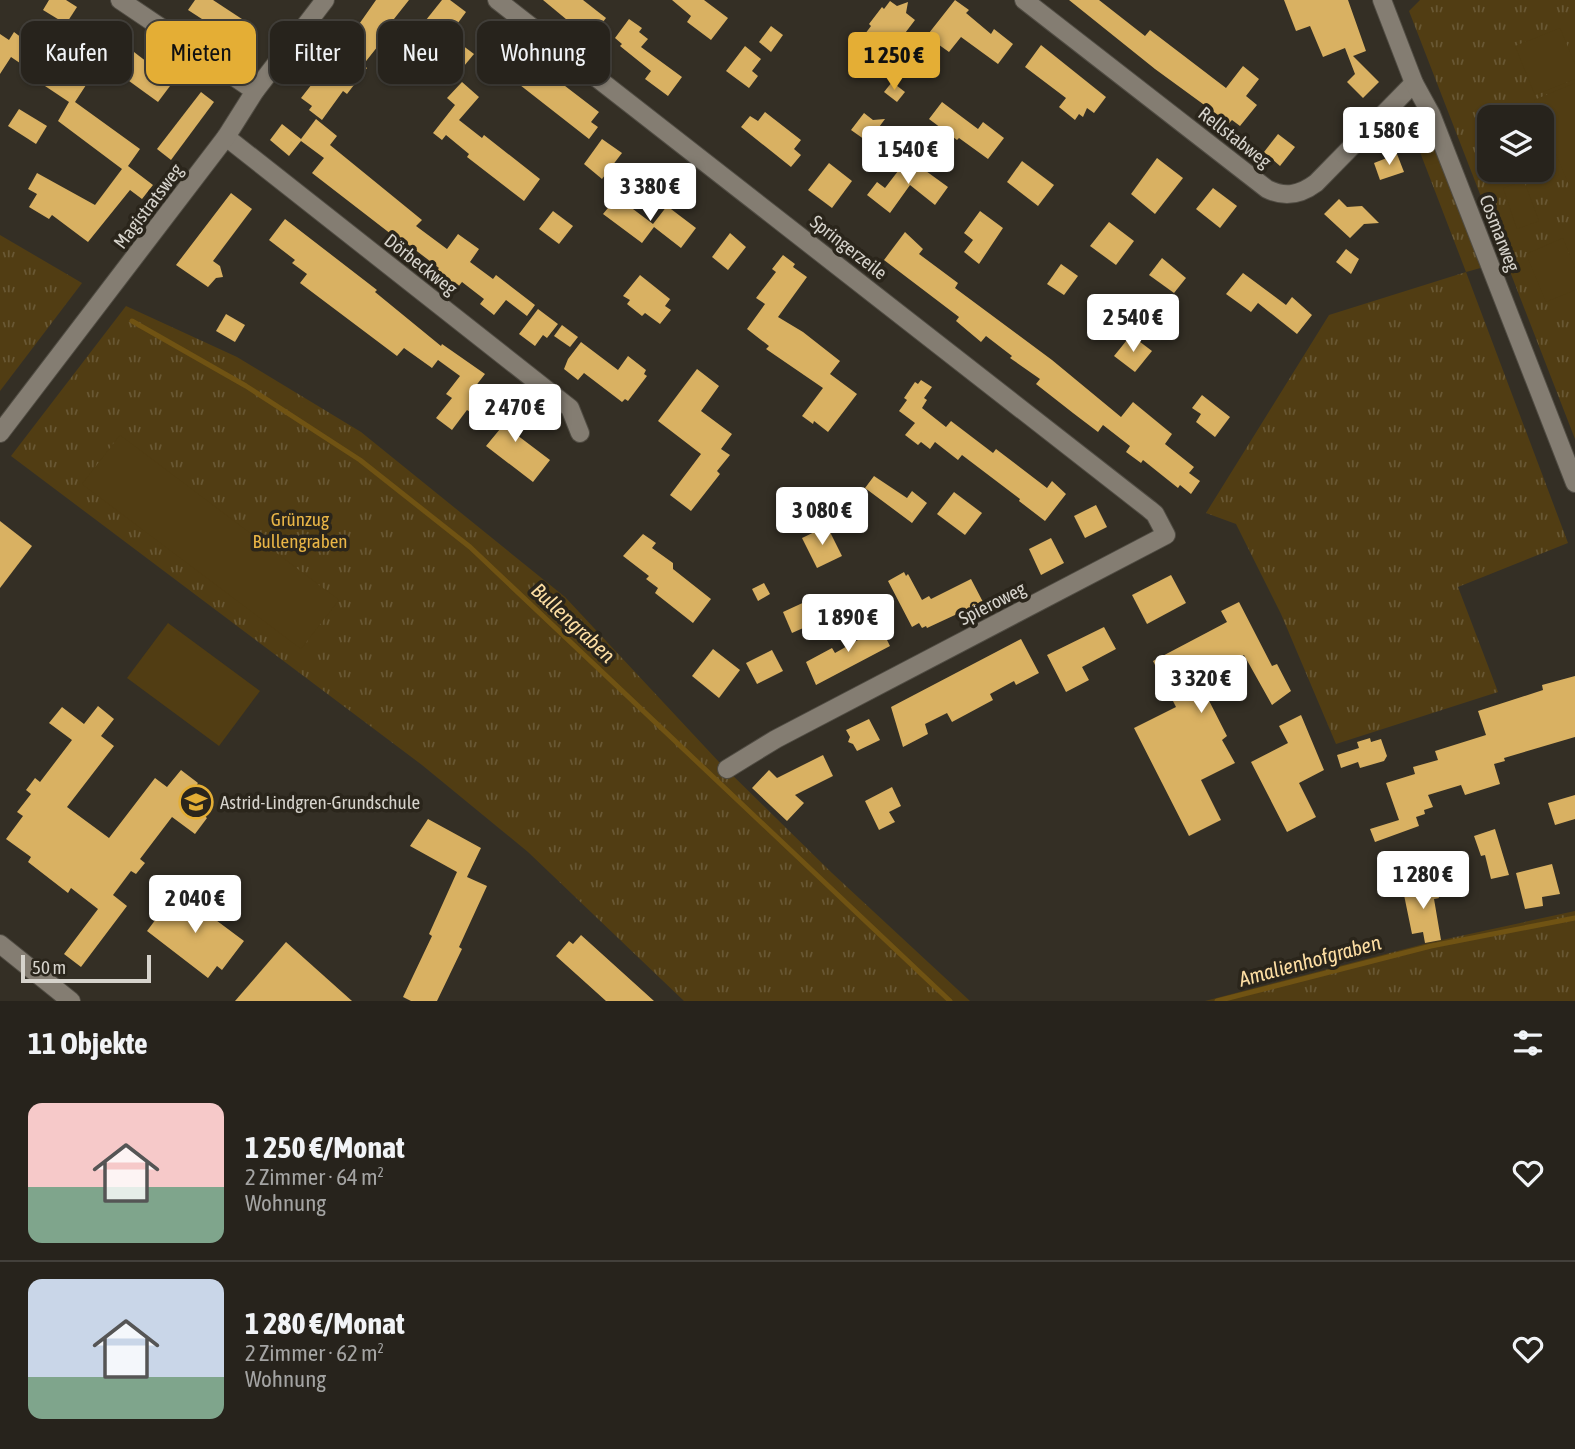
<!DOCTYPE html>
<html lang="de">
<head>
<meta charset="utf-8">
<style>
  :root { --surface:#27231c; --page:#2f2b25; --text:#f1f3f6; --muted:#a4a4a3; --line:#43403b; --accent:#e4ae35 }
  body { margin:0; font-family:"Asap Condensed",sans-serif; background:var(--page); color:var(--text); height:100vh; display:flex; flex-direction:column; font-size:26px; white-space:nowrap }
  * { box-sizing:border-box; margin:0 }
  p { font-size:23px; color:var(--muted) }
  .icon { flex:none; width:38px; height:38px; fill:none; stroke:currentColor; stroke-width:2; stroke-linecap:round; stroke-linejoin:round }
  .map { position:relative; height:1001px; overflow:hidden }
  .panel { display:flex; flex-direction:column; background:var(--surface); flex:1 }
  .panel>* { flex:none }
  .guide { position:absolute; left:21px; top:21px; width:700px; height:63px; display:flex; gap:14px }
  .tools { position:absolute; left:1477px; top:105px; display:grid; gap:14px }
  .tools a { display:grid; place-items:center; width:77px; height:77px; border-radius:14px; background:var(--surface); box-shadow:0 2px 5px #0004,0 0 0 2px var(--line); font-size:35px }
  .scale { position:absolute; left:21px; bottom:18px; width:130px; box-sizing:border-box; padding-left:7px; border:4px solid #d6d3cc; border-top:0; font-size:19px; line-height:24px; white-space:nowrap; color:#d6d3cc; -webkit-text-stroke:5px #2a251b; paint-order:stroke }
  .price { position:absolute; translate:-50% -60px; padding:0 16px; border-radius:7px; background:#fff; color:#222; font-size:23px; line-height:46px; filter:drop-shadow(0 2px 4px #0008) }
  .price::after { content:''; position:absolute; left:50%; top:42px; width:21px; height:16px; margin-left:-10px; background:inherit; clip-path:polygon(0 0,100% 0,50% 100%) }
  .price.active { background:var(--accent); color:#111 }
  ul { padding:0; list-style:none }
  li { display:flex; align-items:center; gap:21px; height:175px; padding:0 28px }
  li+li { border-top:2px solid var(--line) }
  li span { display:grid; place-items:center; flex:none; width:196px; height:140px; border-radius:14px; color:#555 }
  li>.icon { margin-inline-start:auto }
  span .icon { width:84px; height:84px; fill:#fffc; stroke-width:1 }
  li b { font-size:30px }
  h2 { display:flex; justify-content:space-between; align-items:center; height:84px; padding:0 28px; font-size:30px }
  .chip { padding:0 24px; border-radius:14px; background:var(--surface); box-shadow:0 2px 5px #0004,0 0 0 2px var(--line); font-size:24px; line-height:63px }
  .chip.active { background:var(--accent); color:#111 }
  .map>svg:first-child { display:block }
  .grass { fill:url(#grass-tufts); fill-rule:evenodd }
  .pitch { fill:#513d13 }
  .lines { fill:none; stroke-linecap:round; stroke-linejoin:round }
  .stream { stroke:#705313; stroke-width:5 }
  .building { fill:#d9b162 }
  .minor-casing { stroke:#504c43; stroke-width:20 }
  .minor { stroke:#847d72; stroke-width:18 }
  .labels { text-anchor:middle; stroke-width:7; stroke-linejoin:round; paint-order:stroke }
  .street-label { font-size:19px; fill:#d6d3cc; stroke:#2a251b }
  .park-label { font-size:19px; fill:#e9b546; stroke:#2a251b }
  .poi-label { font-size:19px; fill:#d6d3cc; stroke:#2a251b; text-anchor:start }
  .water-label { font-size:21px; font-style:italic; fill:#fddea3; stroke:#2a251b }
</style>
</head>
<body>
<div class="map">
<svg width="1575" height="1001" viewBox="0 0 1575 1001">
  <defs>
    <pattern id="grass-tufts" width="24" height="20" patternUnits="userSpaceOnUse" patternTransform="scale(1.75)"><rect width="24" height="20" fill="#513d13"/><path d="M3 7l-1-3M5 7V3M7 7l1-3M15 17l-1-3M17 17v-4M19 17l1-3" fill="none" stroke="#695834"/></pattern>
  </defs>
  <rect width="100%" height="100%" fill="#342f25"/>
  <g class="grass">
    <path d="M1420,0H1575V439L1409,11ZM1489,117H1542V170H1489Z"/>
    <path d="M1418,118L1434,142L1484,267L1466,272L1568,543L1458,587L1498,692L1336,744L1281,614L1236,524L1206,513L1329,315L1466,272L1410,126Z"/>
    <path d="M0,235L82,283L0,391Z"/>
    <path d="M126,306L237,357L361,432L565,597L719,762L832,873L970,1001H684L528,852L422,765L11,456Z"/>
    <path d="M1575,911V1001H1205L1428,943Z"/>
  </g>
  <g class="pitch">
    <path d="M1560,28L1575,64V79L1535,95L1515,46Z"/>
    <path d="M1575,83V200L1534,100Z"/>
    <path d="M1524,181L1539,221L1517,229L1503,188Z"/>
    <path d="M1563,238L1575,268V290L1546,302L1526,254Z"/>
    <path d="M120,435L339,600L301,649L82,484Z"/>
    <path d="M168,623L260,691L219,746L127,678Z"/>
  </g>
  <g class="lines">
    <g class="stream">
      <path d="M132,321L246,386L360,460L470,547L950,1001"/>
      <path d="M1217,1001L1431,946L1575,918"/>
    </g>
  </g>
  <g class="building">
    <path d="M49,0H66L77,7L66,24L43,10Z"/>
    <path d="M195,0H213L248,23L236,41L188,10Z"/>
    <path d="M376,0H409L390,24L393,27L363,65L367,68L347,94L343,91L322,120L309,110L312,106L301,98L319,75L322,77Z"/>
    <path d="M442,0H450L466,12L444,42L422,25Z"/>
    <path d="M543,0H583L606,18L590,39Z"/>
    <path d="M672,0H704L728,18L711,40L687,22L691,16Z"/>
    <path d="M955,0L969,10L966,13L991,34L994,29L1013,44L998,64L961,37L949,52L935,42L937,39L929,33Z"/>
    <path d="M1069,0H1099L1145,36L1150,30L1226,88L1243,66L1259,79L1246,96L1257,105L1240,126L1232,120L1229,123L1155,69Z"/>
    <path d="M1284,0H1348L1366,51L1353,56L1379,82L1363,98L1347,82L1355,74L1345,48L1323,57L1310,26L1296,31Z"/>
    <path d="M890,1L897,6L908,2L906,13L915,20L896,45L894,43L888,51L881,46L870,51L872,39L865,34L871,26L869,24L882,7L884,9Z"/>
    <path d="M629,19L642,28L639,32L648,39L641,47L682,77L668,96L645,79L651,71L620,46L622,44L615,38Z"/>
    <path d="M771,26L783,35L771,52L759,42Z"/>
    <path d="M492,30L599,112L591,122L598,127L589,139L520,85L527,75L505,57L497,67L476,51Z"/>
    <path d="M14,32L26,41L29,37L47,49L45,53L88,82L75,102L140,149L128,166L153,185L142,199L130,190L88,242L52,215L49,219L29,207L37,194L28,189L37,173L95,205L122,169L58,121L69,102L39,82L42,78L11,57L0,74V34L9,40Z"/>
    <path d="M462,45L474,54L464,66L453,57Z"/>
    <path d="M1041,45L1106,97L1094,113L1087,108L1083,117L1079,114L1075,120L1059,107L1066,98L1025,67Z"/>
    <path d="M745,46L761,59L752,71L758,76L749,88L726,71Z"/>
    <path d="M134,52L173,82L158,102L118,73Z"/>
    <path d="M462,82L479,97L459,120L482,138L484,135L540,179L524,201L467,157L469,154L446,135L442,140L433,133L455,105L447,98Z"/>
    <path d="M892,82L905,92L897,102L884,92Z"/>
    <path d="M201,92L214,102L171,160L157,149Z"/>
    <path d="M942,102L978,129L983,122L1004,138L988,159L959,138L957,140L929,119Z"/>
    <path d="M19,109L47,126L36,144L8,126Z"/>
    <path d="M765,112L801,140L794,149L801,155L791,167L741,127L750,116L758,121Z"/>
    <path d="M864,113L873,120L885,119L868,142L851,130Z"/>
    <path d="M316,119L337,136L330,145L422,220L416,226L447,249L458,234L479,249L470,262L493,279L496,275L535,305L527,316L506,300L494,315L480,304L484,299L462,282L458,287L437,270L439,268L401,239L400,241L312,173L324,158L301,141L289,156L270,140L282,124L301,139Z"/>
    <path d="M1278,134L1295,147L1280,166L1264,152Z"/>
    <path d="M602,139L622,153L602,179L584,164Z"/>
    <path d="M1397,154L1404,172L1380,180L1374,163Z"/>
    <path d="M908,158L948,187L935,205L910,185L890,213L867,195L877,182L885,188Z"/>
    <path d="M1157,158L1183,178L1155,214L1131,194Z"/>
    <path d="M1022,161L1054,185L1038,206L1007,182Z"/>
    <path d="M829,163L852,181L832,208L808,190Z"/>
    <path d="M1213,188L1237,206L1220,228L1196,209Z"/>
    <path d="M231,193L252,209L213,261L220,266L223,277L216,278L208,287L176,265Z"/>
    <path d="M617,197L653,224L667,206L696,228L681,248L654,227L642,243L603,214Z"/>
    <path d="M1339,199L1347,207L1362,206L1379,223L1364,224L1350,238L1324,214Z"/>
    <path d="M553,211L573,226L559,244L539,229Z"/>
    <path d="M980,211L1003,228L979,264L964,252L973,240L964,233Z"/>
    <path d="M285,219L377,290L375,292L441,346L442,344L485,374L471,392L480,399L470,412L467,410L452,430L436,418L452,398L446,394L460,376L438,360L432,368L404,348L397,356L300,283L307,274L292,263L295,260L269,240Z"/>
    <path d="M1109,222L1134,241L1116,265L1090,246Z"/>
    <path d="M905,232L923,249L919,254L958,283L955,288L1052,360L1121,417L1133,402L1172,434L1165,444L1194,467L1189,473L1200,481L1191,494L1180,485L1178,488L1143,460L1141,463L1126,452L1130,446L1103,425L1098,432L1073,413L1036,384L1040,379L1010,358L1012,356L986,336L981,342L956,321L959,317L884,260Z"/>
    <path d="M730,233L746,247L728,270L712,257Z"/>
    <path d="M1346,249L1359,259L1351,274L1336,262Z"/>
    <path d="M783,255L795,264L793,267L807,277L778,317L803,332L840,361L830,374L857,394L828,432L814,421L813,424L802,416L823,388L766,349L769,346L747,329L765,304L756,298L776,272L772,269Z"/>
    <path d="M1162,258L1186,278L1174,293L1149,275Z"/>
    <path d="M1061,264L1078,276L1064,295L1047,284Z"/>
    <path d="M1243,273L1286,305L1292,297L1312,315L1297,334L1258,303L1251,312L1226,294Z"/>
    <path d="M640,275L670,299L665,306L671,310L660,324L645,313L642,316L627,304L630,300L623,296Z"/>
    <path d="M538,309L558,324L547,338L543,335L535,346L519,334Z"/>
    <path d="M226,314L245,325L235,342L216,331Z"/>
    <path d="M562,325L578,337L570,347L554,336Z"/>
    <path d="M1131,335L1152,351L1135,372L1114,356Z"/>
    <path d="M581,342L618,370L628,356L646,370L644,374L647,376L628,401L625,399L622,402L584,373L578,380L564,369L568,359Z"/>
    <path d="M697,369L719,386L701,411L732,434L721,449L730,455L717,471L720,474L691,511L670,495L701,454L658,421Z"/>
    <path d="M921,380L932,387L924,398L927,400L922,408L946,427L951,421L993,453L996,449L1047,488L1052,481L1066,494L1045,521L1019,501L1020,499L962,455L958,460L935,442L930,449L921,442L918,445L905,435L915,423L899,411L907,400L904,398L915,382L918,384Z"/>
    <path d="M1202,395L1230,417L1215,437L1196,422L1201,414L1192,408Z"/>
    <path d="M504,404L523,418L513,432L550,460L533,482L486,446L500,429L487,419L497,406L500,409Z"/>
    <path d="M874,476L907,498L912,491L927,503L912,523L865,488Z"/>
    <path d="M954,492L982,513L965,535L937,514Z"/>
    <path d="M1096,505L1107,527L1085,538L1074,516Z"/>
    <path d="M0,521L32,546L0,588Z"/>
    <path d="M827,526L842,556L817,568L802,538Z"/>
    <path d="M643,534L656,543L652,548L673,563V569L711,599L693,623L655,593L658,588L646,579L649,576L623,556Z"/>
    <path d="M1051,538L1064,563L1041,575L1029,549Z"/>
    <path d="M904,572L906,576L908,574L922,600L929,596L931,599L971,579L983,602L927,628L926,626L922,628L919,623L912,627L888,581Z"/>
    <path d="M1171,575L1186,603L1147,624L1132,595Z"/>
    <path d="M764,583L770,594L758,601L752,589Z"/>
    <path d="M809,600L819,621L792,633L783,612Z"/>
    <path d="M1239,602L1272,666L1277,664L1291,691L1272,705L1244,655L1198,679L1227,736L1222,740L1235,763L1201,780L1221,820L1189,836L1134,728L1176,707L1153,661L1227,622L1221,611Z"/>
    <path d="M878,622L890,646L816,685L806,662L832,648L835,653L858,640L856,634Z"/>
    <path d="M1104,627L1116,649L1082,667L1089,680L1066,692L1047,655Z"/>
    <path d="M1021,639L1039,673L1016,685L1014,681L990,694L993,700L952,722L947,713L925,724L928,734L903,747L891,707Z"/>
    <path d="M713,649L740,670L719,698L692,676Z"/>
    <path d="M772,650L783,671L757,684L746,663Z"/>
    <path d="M1575,676V737L1504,758L1505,761L1494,764L1500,784L1465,795L1461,785L1428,795L1433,807L1424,810L1425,814L1416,817L1419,826L1375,842L1370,829L1399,820L1386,783L1415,774L1413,767L1438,760L1435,751L1486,735L1478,711L1543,690L1542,685Z"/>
    <path d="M98,706L114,719L101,736L114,746L67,807L109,838L155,778L167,787L181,770L198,783L185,801L207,818L195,834L172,817L140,859L145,863L136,874L131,871L113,895L127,906L81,967L64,954L98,909L71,888L68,893L28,862L31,857L6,839L23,816L17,812L31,794L26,790L35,778L40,782L72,740L49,723L62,707L84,724Z"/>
    <path d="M1301,715L1324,770L1299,783L1316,817L1287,832L1251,762L1288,743L1279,726Z"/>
    <path d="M869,719L880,740L857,751L853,744L848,742L850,737L846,730Z"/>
    <path d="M1370,738L1371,742L1381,739L1387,756L1384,761L1360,768L1358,762L1341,768L1337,755L1359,748L1357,742Z"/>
    <path d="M823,755L833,776L795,795L804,803L787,821L752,788L769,770L777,778Z"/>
    <path d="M892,787L901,806L889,812L895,822L879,830L865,801Z"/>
    <path d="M1575,795V819L1555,825L1548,803Z"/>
    <path d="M428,819L481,848L467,877L487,886L459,947L462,949L437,1001H411L403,997L432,936L429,934L457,872L410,846Z"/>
    <path d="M1495,829L1509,875L1491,879L1485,855L1481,856L1474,836Z"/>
    <path d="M1552,864L1560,894L1542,897L1543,906L1525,909L1516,873Z"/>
    <path d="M1434,881L1439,898L1434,899L1441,940L1425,943L1423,932L1412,934L1403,890Z"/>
    <path d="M177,891L244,941L222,970L217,966L208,978L147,931Z"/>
    <path d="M581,935L654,1001H606L556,956L569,941L573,944Z"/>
    <path d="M286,942L352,1001H235Z"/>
  </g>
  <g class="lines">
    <defs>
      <g id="minor">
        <path d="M120,0L255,91"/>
        <path d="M497,0L1149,509L1155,514L1166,535L776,739L727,769"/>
        <path d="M1024,0L1267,189C1285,198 1300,195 1316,183L1414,83"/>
        <path d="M1382,0L1414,83L1431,114L1575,483"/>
        <path d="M226,137L570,408L580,433"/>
        <path d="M0,433L226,137L255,91L325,0"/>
        <path d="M0,944L71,1001"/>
      </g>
    </defs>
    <use href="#minor" class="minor-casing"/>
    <use href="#minor" class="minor"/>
  </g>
  <defs>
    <symbol id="school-ring" viewBox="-11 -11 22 22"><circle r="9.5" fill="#2a251b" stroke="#e4ae35" stroke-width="1.5"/><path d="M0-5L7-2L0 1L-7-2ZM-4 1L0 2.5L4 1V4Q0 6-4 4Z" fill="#e4ae35"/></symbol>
  </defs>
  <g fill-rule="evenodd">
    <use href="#school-ring" x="177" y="783" width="38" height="38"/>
  </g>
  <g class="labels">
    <g class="street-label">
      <text transform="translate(1235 137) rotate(38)" y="7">Rellstabweg</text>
      <text transform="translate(148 206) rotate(-53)" y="7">Magistratsweg</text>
      <text transform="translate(1500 233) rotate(69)" y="7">Cosmarweg</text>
      <text transform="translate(849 247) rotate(38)" y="7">Springerzeile</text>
      <text transform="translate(421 264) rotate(38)" y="7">Dörbeckweg</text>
      <text transform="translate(992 603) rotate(-27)" y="7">Spieroweg</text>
    </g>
    <g class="park-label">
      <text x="300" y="526">Grünzug<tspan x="300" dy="22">Bullengraben</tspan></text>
    </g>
    <g class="poi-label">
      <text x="220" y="809">Astrid-Lindgren-Grundschule</text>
    </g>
    <g class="water-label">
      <text transform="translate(573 623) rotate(43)" y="7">Bullengraben</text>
      <text transform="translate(1310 961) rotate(-15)" y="7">Amalienhofgraben</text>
    </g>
  </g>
</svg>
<div class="tools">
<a><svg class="icon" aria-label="layers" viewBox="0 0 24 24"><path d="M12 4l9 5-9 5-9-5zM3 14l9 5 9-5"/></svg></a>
</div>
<div class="scale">50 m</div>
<b class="price active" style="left:894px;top:92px">1 250 €</b>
<b class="price" style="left:1389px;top:167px">1 580 €</b>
<b class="price" style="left:908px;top:186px">1 540 €</b>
<b class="price" style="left:650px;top:223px">3 380 €</b>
<b class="price" style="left:1133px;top:354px">2 540 €</b>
<b class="price" style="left:515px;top:444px">2 470 €</b>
<b class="price" style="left:822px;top:547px">3 080 €</b>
<b class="price" style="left:848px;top:654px">1 890 €</b>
<b class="price" style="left:1201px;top:715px">3 320 €</b>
<b class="price" style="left:1423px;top:911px">1 280 €</b>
<b class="price" style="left:195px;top:935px">2 040 €</b>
<div class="guide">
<a class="chip">Kaufen</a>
<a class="chip active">Mieten</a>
<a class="chip">Filter</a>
<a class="chip">Neu</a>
<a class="chip">Wohnung</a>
</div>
</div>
<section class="panel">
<h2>11 Objekte<svg class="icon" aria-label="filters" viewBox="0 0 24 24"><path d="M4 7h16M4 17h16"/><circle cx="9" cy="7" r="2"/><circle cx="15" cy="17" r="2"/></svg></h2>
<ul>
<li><span style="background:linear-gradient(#f6c9c9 60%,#7fa58c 0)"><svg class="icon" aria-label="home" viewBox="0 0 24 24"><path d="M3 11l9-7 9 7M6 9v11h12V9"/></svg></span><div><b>1 250 €/Monat</b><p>2 Zimmer · 64 m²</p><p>Wohnung</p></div><svg class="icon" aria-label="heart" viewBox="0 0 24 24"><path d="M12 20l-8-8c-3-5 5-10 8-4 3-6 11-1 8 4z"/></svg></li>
<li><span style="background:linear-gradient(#c9d6e8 70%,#7fa58c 0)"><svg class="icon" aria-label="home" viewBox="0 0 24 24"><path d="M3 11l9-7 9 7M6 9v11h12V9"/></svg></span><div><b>1 280 €/Monat</b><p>2 Zimmer · 62 m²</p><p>Wohnung</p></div><svg class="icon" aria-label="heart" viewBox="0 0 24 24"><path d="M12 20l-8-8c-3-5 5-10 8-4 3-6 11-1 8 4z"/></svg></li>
</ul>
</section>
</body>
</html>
